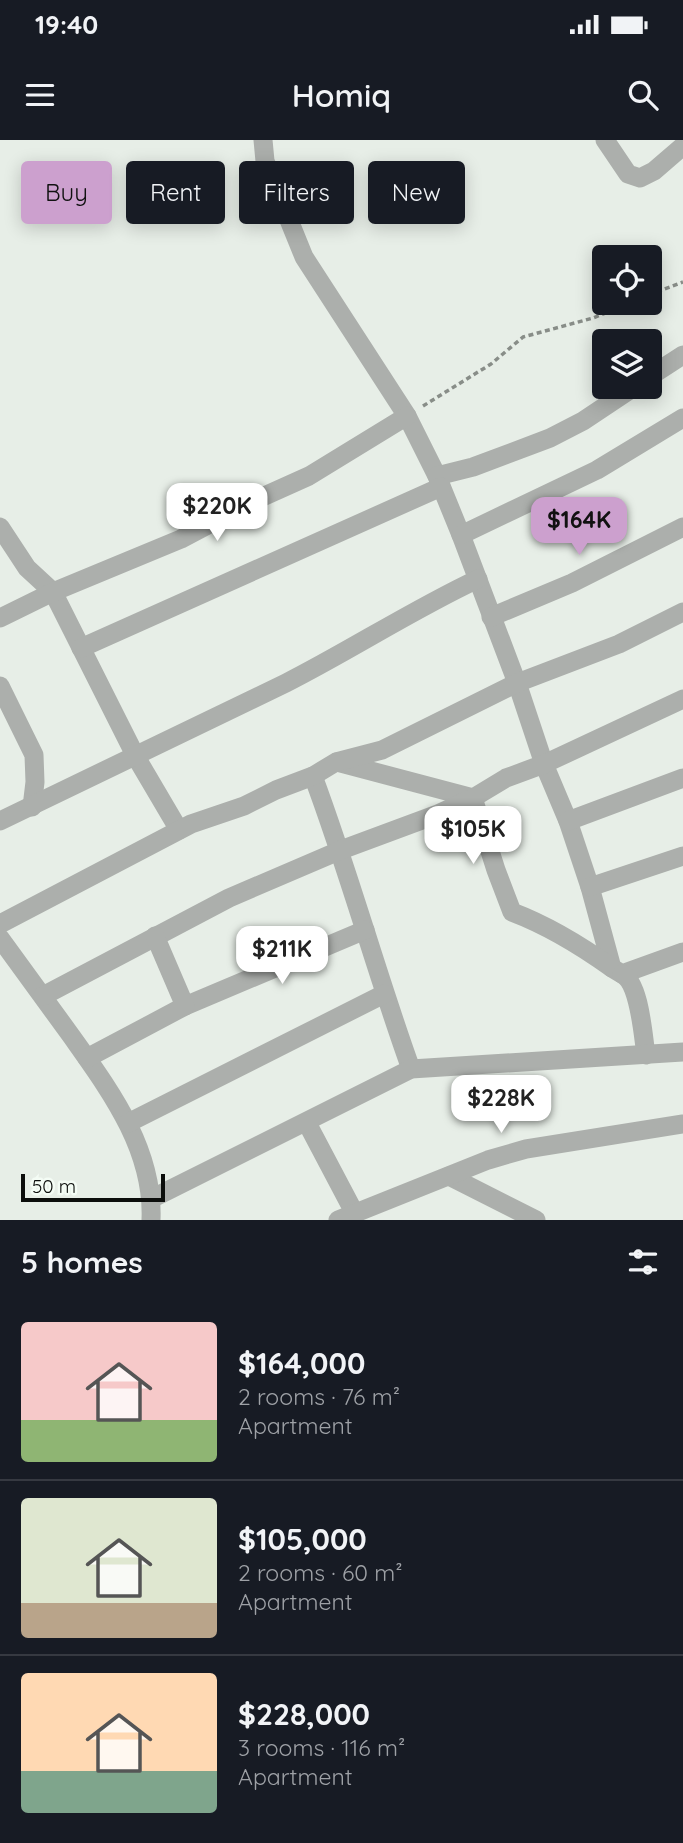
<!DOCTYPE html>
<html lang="en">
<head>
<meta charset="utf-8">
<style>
  :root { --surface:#171b24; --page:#20242c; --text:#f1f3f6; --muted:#9ea1a6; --line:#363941; --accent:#cca0ce }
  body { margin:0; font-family:Quicksand,sans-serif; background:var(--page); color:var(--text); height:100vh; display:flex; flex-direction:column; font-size:26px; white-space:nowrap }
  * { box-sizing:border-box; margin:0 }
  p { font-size:23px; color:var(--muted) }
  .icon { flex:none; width:38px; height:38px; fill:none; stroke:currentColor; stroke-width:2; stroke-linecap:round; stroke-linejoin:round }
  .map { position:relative; height:1080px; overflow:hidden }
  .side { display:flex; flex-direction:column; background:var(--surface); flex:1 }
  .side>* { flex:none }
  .banner { position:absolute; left:21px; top:21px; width:642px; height:63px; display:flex; gap:14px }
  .tools { position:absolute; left:592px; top:105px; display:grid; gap:14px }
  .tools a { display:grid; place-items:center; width:70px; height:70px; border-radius:7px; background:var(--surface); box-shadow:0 4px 18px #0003; font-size:35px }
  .scale { position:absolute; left:21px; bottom:18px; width:144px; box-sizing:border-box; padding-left:7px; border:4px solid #0c0e0c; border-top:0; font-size:19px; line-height:24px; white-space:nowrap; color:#0c0e0c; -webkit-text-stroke:5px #f4fcf5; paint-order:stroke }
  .price { position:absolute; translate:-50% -60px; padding:0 16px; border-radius:14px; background:#fff; color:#222; font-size:23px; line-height:46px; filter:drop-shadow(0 2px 4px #0008) }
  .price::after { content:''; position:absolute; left:50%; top:42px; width:21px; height:16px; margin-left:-10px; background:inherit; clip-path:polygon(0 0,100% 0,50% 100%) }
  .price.on { background:var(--accent); color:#111 }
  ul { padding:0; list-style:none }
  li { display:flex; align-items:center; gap:21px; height:175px; padding:0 21px }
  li+li { border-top:2px solid var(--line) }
  li span { display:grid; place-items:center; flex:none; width:196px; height:140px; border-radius:7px; color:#555 }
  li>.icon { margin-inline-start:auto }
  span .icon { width:84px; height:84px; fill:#fffc; stroke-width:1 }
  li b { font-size:30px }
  h2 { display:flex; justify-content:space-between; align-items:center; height:84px; padding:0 21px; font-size:30px }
  .chip { padding:0 24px; border-radius:7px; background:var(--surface); box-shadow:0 4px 18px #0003; font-size:24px; line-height:63px }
  .chip.on { background:var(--accent); color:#111 }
  .status { display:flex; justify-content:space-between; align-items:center; height:49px; padding:0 35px; background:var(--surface); direction:ltr }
  .status svg { height:19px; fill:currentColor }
  header { display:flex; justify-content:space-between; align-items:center; height:91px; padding:0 21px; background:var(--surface); font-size:32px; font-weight:600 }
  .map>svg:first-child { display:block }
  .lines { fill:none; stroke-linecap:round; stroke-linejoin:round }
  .path { stroke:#888d88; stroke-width:3.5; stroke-dasharray:5 3.5; stroke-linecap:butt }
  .street { stroke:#acafac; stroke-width:19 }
</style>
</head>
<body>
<div class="status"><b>19:40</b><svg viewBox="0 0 49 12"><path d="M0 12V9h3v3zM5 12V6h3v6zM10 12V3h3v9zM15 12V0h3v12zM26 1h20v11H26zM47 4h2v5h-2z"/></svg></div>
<header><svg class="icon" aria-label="menu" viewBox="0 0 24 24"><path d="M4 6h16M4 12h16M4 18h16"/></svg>Homiq<svg class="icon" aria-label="search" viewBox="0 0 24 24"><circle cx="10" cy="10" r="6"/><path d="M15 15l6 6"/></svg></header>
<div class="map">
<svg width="683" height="1080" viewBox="0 0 683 1080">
  <rect width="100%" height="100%" fill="#e7eee7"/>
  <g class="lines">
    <g class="path">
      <path d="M649,155L683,142"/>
      <path d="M423,266L491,224L523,197L593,178L631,163"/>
    </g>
    <g class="street">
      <path d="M263,0L265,21L304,117L407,276L437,336L461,395L517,543L544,624L568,681L590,747L612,828L622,834L683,812"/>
      <path d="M605,0L628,34L640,38L654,31L683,6"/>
      <path d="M649,237L683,215"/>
      <path d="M437,336L473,327L550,298L583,281L634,247"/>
      <path d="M0,387L27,428L53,452L136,617L179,690"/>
      <path d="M461,395L597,330L683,278"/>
      <path d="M491,477L572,443L683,387"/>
      <path d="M0,478L53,452L181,399L249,363L309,336L407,276"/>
      <path d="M81,508L441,347"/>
      <path d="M0,546L34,615L35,642L32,667"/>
      <path d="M337,622L473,658L496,730L512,772C549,786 580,805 612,828"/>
      <path d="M313,636C349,732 376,832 411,929"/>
      <path d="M0,681L286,543C351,510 412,470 478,439"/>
      <path d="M568,681L683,638"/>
      <path d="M590,747L683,716"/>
      <path d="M0,784L191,684L244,666L276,650L313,636L336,622L382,610L517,543L619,504L683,472"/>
      <path d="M0,798C24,831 48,864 72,897C111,952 154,1010 151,1080"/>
      <path d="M622,834C640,843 643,896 646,915"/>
      <path d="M43,856L229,758L341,710L438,674L473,658L506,638L544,624L683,559"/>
      <path d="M185,866L365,790"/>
      <path d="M87,918L185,866L155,796"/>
      <path d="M128,983L384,854"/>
      <path d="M307,983L355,1074"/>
      <path d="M449,1036L536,1080"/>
      <path d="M151,1059L411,929L683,912"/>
      <path d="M338,1080L488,1020L526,1009L683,984"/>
    </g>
  </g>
</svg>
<div class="tools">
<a><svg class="icon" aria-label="locate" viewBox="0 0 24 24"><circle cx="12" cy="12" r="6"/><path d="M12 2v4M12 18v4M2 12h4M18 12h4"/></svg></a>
<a><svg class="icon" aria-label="layers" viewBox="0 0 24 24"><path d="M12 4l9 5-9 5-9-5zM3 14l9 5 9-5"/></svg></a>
</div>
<div class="scale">50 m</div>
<b class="price" style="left:217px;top:403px">$220K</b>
<b class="price on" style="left:579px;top:417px">$164K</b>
<b class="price" style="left:473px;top:726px">$105K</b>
<b class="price" style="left:282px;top:846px">$211K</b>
<b class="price" style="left:501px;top:995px">$228K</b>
<div class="banner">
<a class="chip on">Buy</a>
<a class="chip">Rent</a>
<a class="chip">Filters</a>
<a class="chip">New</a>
</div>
</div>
<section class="side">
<h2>5 homes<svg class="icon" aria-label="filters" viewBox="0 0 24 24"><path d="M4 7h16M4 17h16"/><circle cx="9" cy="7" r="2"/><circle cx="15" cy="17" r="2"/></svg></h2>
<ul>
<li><span style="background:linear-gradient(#f6c9c9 70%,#8fb573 0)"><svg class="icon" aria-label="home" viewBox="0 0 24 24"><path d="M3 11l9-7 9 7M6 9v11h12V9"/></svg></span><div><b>$164,000</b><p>2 rooms · 76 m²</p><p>Apartment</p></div></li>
<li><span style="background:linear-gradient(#dfe7d0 75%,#b9a48a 0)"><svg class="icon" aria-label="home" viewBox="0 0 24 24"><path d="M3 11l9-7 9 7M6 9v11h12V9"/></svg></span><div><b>$105,000</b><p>2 rooms · 60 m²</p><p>Apartment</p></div></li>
<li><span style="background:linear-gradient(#ffd9b3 70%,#7fa58c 0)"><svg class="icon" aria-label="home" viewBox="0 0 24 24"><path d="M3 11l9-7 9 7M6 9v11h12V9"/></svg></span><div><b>$228,000</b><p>3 rooms · 116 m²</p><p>Apartment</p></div></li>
</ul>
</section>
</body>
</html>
